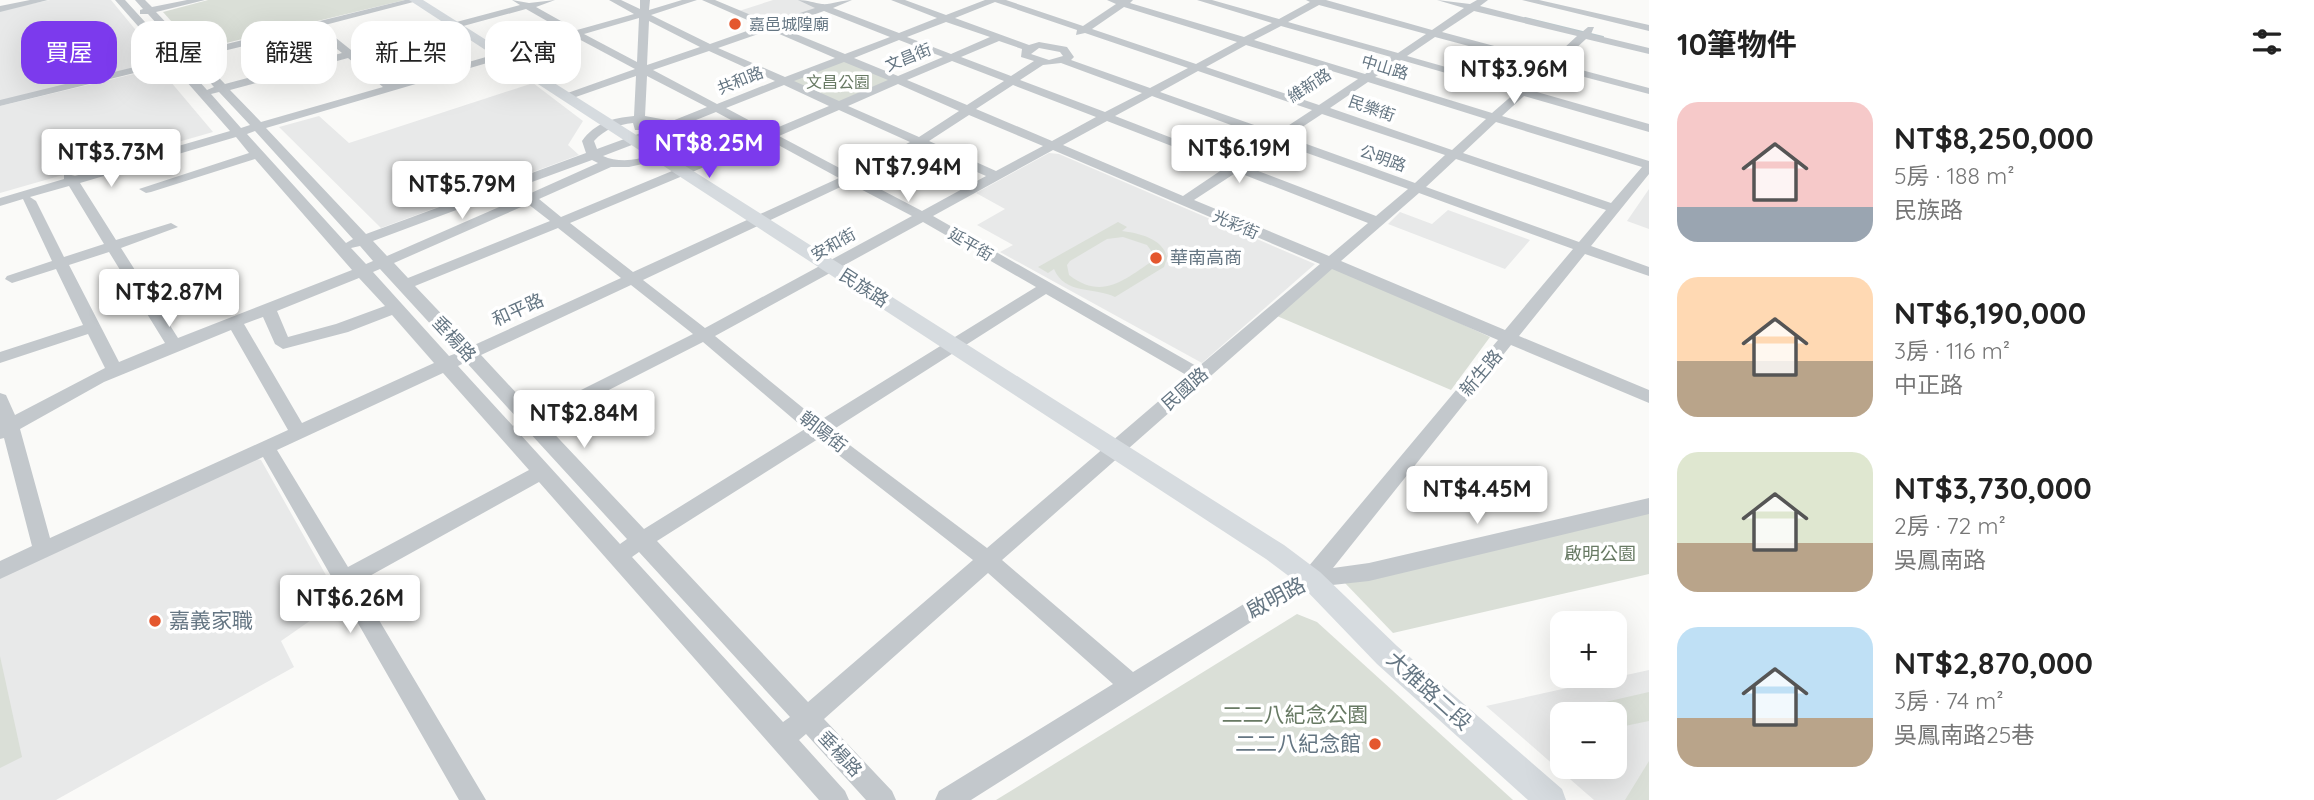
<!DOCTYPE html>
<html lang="zh-TW">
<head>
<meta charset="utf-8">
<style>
  :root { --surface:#fff; --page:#f2f2f2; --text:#222; --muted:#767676; --accent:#7c3aed }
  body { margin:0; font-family:Quicksand,"Noto Sans TC",sans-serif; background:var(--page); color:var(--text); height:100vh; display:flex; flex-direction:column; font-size:26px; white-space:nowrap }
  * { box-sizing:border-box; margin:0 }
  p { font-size:23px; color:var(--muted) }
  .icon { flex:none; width:38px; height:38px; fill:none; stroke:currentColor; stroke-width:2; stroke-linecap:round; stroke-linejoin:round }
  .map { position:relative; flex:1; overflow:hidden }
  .side { display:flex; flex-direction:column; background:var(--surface); width:665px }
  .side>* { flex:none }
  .banner { position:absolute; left:21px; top:21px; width:665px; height:63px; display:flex; gap:14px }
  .tools { position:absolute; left:1550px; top:611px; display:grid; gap:14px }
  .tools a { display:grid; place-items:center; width:77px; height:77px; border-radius:14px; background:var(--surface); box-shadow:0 7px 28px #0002; font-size:35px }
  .price { position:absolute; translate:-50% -60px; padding:0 16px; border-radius:7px; background:#fff; color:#222; font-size:23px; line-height:46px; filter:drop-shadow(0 2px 4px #0008) }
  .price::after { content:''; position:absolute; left:50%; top:42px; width:21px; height:16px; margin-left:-10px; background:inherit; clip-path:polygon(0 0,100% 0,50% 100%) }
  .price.current { background:var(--accent); color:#fff }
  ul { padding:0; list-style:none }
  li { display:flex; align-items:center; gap:21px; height:175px; padding:0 28px }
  li span { display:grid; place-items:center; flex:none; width:196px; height:140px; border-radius:21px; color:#555 }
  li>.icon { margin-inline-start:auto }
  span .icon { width:84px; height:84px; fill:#fffc; stroke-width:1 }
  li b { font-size:30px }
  h2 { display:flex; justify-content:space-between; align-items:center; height:84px; padding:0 28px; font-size:30px }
  .pill { padding:0 24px; border-radius:21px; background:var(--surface); box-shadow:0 7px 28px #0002; font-size:24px; line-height:63px }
  .pill.current { background:var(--accent); color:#fff }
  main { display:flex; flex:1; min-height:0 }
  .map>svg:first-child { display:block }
  .built { fill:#e8e9e9; fill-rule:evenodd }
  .green { fill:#dadfd7; fill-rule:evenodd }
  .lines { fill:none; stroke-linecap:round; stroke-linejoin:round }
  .stream { stroke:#bbc7cb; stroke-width:2 }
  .minor { fill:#c3c8cc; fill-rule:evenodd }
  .major { fill:#d6dbdf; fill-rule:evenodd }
  .poi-dot { fill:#e4572e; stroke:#fff; stroke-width:2.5 }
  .labels { text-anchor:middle; stroke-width:7; stroke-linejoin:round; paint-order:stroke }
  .far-poi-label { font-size:16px; fill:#657683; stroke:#fff; text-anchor:start }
  .far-street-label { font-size:16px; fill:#657683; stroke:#fff }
  .far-park-label { font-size:16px; fill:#687a64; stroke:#fff }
  .poi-label { font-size:18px; fill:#657683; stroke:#fff; text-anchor:start }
  .street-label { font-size:18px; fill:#657683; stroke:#fff }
  .park-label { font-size:18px; fill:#687a64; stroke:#fff }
  .near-street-label { font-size:21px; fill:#657683; stroke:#fff }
  .near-poi-label { font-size:21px; fill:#657683; stroke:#fff; text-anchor:start }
  .near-park-label { font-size:21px; fill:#687a64; stroke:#fff }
</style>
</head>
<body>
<main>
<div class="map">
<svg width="1649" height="800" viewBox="0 0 1649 800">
  <rect width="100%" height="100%" fill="#fafaf8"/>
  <g class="built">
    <path d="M50,0H111L162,62L0,102V10Z"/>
    <path d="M773,0H799L821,8L769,24L739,11Z"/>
    <path d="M159,68L213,132L0,193V106Z"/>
    <path d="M533,83L583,121L568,145L579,155L381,228L279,127L319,116L349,143Z"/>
    <path d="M1049,153L1059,154L1315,264L1202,363L1000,252L1013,245L977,225L1005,209L976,193Z"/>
    <path d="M1649,189V229L1627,221Z"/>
    <path d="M1448,210L1530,240L1505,269L1388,224L1400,212L1432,224Z"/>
    <path d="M252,458L261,460L340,600L281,641L294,667L56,800H0V576Z"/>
    <path d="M1649,670V800H1594L1486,706ZM1563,714H1615V766H1563Z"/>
  </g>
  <g class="green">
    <path d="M208,0H405L197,50L163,12Z"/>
    <path d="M845,60L890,80L836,103L789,82Z"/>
    <path d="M1118,222L1127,227L1122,231C1139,233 1164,239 1167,258L1164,267L1115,297C1095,287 1065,295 1054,269L1048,273L1038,267ZM1123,237L1147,245L1155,256L1154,260C1125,279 1103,301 1069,275L1067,265L1070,261L1107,239Z"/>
    <path d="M1328,263L1490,337L1451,390L1277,316Z"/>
    <path d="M1649,512V574L1393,633L1344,582Z"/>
    <path d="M1297,614L1317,622L1513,800H996Z"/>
    <path d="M0,656L22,757L0,768Z"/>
    <path d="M1649,692V721L1615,728V714H1600L1592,705Z"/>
    <path d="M1649,761V800H1625Z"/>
  </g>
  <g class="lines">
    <path class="stream" d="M1525,18L1603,37"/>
    <g class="minor">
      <path d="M30,0H48L0,12V6Z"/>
      <path d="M115,0H125L176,56L184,54L148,14H140V10L143,9L135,0H145L152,7L187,0H205L156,12L194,52L405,0H421L321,26L351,50L520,5L512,0L529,3L555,0L536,7L577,30L634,14L609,0H621L640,9V0H650L649,10L682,0H697L651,15L710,44L761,26L702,0H715L770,23L815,8L798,0C808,0 814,3 822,4C830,5 842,0 852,0L833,8L899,33L937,18L891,0H905L946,15L985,0H1006L1083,26L1116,4L1107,0H1133L1130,3L1244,37L1272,23L1197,0H1212L1279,19L1310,2L1306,0H1326L1432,30L1464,8L1437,0L1470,4L1477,0H1488L1480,6L1582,32L1588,27H1594L1591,34L1649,48V54L1586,39L1559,64L1649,88V94L1554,69L1530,90L1649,124V132L1524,96L1502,116L1649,161V174L1591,246L1649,267V276L1585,254L1519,336L1649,390V403L1511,345L1333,568L1369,563L1649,498V514L1369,581L1314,587L1281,603L971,800H935L939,791L1113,684L988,573L824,719L892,791L896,800H866L806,734L799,740L845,791L849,800H819L539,482L357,583L486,800H459L263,457L0,579V561L32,546L4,438L0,439V393L6,395L15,415L105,368L88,334L0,363V352L83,325L56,269L12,283L5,279L7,276L52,261L23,199L0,206V198L64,179V173L75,176L230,131L171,64L0,106V100L167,59ZM995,2L1077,30L1076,35L1085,33L1188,68L1150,88L1071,60L1074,57L1067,47L1039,42L1029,45L955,18ZM1319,5L1426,34L1398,53L1288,22ZM1124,7L1237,42L1196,64L1092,29ZM526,9L568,33L393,84L357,55ZM824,11L890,37L845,54L779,27ZM1474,11L1577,36L1550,61L1442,32ZM639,18L637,62L584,34ZM649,21L700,47L647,65ZM946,22L990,37L951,54L907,37ZM1281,26L1391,57L1365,74L1254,40ZM312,29L342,53L225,84L199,57ZM770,30L835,58L785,77L718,48ZM575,37L635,69L562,95V99H570L636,76L634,116C612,118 595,123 582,141L586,153L366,234L266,128ZM1435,37L1544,66L1520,88L1407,56ZM899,40L943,57L898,76L854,58ZM999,41L1022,49L1021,57L1034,61L1011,76L961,57ZM1246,45L1358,79L1319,105L1206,67ZM1039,48L1060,52L1063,56L1049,60L1031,54ZM709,51L775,81L717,104L653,70ZM348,58L383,87L261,122L230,90ZM189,59L214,87L207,90L181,61ZM1401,60L1515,93L1492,113L1375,77ZM952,61L1004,81L967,105L907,80ZM844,62L888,80L839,101L794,81ZM1061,63L1142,93L1105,112L1020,80L1043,65ZM1198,71L1312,110L1277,133L1160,92ZM647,76L707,107L672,121L645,116ZM1368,82L1486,119L1452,150L1330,108ZM898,84L959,111L919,137L848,106ZM784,85L829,106L769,131L726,108ZM1013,85L1096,117L1052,141L976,109ZM219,92L250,125L241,128L211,94ZM1152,96L1269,139L1234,162L1115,116ZM839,110L910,142L849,173L779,136ZM716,112L759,135L561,217L539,199L611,167H629L665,159L686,147L690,137L681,126ZM1322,114L1445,155L1415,183L1287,137ZM969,115L1043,146L996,171L929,141ZM1107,121L1226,167L1183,196L1063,145ZM1496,122L1642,167L1611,203L1463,153ZM633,123L635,130H643L645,123L660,126L597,149L594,141C605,129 617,125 633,123ZM671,130L678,137L676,142C657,157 625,166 603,156ZM255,131L353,239L346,243L247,134ZM236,137L249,153L139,189L146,193L151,192L255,159L352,270L178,338L121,248L178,227L171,223L116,240L80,183ZM769,140L839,178L633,272L570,223ZM1279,143L1408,189L1376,216L1245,166ZM920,147L986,176L922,211L859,178ZM1053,150L1320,264L1198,367L933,216ZM1456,159L1606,210L1579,242L1426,187ZM592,160L598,163L531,193L521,186ZM1237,172L1368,223L1329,256L1194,200ZM849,183L912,216L705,328L643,280ZM69,186L104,244L64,257L36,201L30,197ZM510,190L520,198L387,256L373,241ZM1419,193L1573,249L1505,330L1341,261ZM528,204L550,221L408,278L394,263ZM923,222L1036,287L819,421L715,336ZM558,228L621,278L472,346L415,286ZM360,246L373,261L366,264L351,248ZM109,252L165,343L119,362L69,265ZM380,269L457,353L449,356L373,272ZM1332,269L1498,340L1303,573L1265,591L1133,672L1002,560ZM359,278L385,306L336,324L288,337L277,311ZM631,285L693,334L535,413L481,355ZM1046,294L1188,376L987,548L831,431ZM392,315L434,363L302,423L244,324L263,317L275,344L283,349L348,332ZM231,330L288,430L50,538L20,429L104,382ZM703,342L805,429L644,529L544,423ZM466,362L519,420L513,426L458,366ZM443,373L529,470L348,567L277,450ZM528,431L627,539L620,544L519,433ZM818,439L973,560L808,702L657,541ZM639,552L790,717L783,722L632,557Z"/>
      <path d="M1522,0H1539L1649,25V31Z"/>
    </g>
    <path class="major" d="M409,0H423L1284,545L1320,572L1397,646L1562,789L1566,800H1528L1377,664L1302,586L1266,559Z"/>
  </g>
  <g class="poi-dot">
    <circle cx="735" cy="24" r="7"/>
    <circle cx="1156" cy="258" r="7"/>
    <circle cx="155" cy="621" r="7"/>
    <circle cx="1375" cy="744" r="7"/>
  </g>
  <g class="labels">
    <g class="far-poi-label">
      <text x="749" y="30">嘉邑城隍廟</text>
    </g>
    <g class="far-street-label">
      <text transform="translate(908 57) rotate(-22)" y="6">文昌街</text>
      <text transform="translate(1385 67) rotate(17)" y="6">中山路</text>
      <text transform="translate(740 80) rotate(-22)" y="6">共和路</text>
      <text transform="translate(1309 85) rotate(-33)" y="6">維新路</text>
      <text transform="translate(1372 108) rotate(19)" y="6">民樂街</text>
      <text transform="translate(1383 158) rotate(20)" y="6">公明路</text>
      <text transform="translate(1236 224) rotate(23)" y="6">光彩街</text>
      <text transform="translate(833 244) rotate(-29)" y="6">安和街</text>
      <text transform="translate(971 244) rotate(30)" y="6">延平街</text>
    </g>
    <g class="far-park-label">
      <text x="838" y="88">文昌公園</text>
    </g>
    <g class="poi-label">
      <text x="1170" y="264">華南高商</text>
    </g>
    <g class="street-label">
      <text transform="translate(864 288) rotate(33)" y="6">民族路</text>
      <text transform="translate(518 310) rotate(-24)" y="6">和平路</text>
      <text transform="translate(454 339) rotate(47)" y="6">垂楊路</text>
      <text transform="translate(1481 373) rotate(-50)" y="6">新生路</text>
      <text transform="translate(1185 389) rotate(-41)" y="6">民國路</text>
      <text transform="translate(823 432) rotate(38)" y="6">朝陽街</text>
      <text transform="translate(840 754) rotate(47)" y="6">垂楊路</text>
    </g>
    <g class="park-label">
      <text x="1600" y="560">啟明公園</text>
    </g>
    <g class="near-street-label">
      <text transform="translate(1276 598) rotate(-28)" y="7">啟明路</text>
      <text transform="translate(1429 691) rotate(42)" y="7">大雅路二段</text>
    </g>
    <g class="near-poi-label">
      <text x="169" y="628">嘉義家職</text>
      <text x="1361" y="751" text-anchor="end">二二八紀念館</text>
    </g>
    <g class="near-park-label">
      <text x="1295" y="722">二二八紀念公園</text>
    </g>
  </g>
</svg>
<div class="tools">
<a>+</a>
<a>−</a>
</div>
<b class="price" style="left:1514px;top:106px">NT$3.96M</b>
<b class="price current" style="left:709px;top:180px">NT$8.25M</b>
<b class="price" style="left:1239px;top:185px">NT$6.19M</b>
<b class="price" style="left:111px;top:189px">NT$3.73M</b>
<b class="price" style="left:908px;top:204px">NT$7.94M</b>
<b class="price" style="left:462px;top:221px">NT$5.79M</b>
<b class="price" style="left:169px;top:329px">NT$2.87M</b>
<b class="price" style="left:584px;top:450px">NT$2.84M</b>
<b class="price" style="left:1477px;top:526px">NT$4.45M</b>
<b class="price" style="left:350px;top:635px">NT$6.26M</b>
<div class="banner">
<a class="pill current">買屋</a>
<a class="pill">租屋</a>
<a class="pill">篩選</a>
<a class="pill">新上架</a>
<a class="pill">公寓</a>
</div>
</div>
<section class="side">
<h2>10筆物件<svg class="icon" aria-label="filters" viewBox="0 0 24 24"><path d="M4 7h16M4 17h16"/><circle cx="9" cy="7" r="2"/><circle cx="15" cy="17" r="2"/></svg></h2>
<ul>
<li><span style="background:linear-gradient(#f6c9c9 75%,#9aa5b1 0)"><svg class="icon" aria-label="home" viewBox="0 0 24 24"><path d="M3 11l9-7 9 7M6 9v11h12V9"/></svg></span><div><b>NT$8,250,000</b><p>5房 · 188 m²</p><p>民族路</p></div></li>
<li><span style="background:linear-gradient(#ffd9b3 60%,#b9a48a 0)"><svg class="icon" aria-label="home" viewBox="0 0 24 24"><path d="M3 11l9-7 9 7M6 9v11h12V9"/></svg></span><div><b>NT$6,190,000</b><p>3房 · 116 m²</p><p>中正路</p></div></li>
<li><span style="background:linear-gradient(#dfe7d0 65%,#b9a48a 0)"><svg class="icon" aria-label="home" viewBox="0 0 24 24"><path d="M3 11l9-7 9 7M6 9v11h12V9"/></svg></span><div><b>NT$3,730,000</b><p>2房 · 72 m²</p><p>吳鳳南路</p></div></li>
<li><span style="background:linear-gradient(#bfe0f5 65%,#b9a48a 0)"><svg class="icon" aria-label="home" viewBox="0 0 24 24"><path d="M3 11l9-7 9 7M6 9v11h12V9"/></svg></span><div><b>NT$2,870,000</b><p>3房 · 74 m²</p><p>吳鳳南路25巷</p></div></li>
</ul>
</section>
</main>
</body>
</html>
